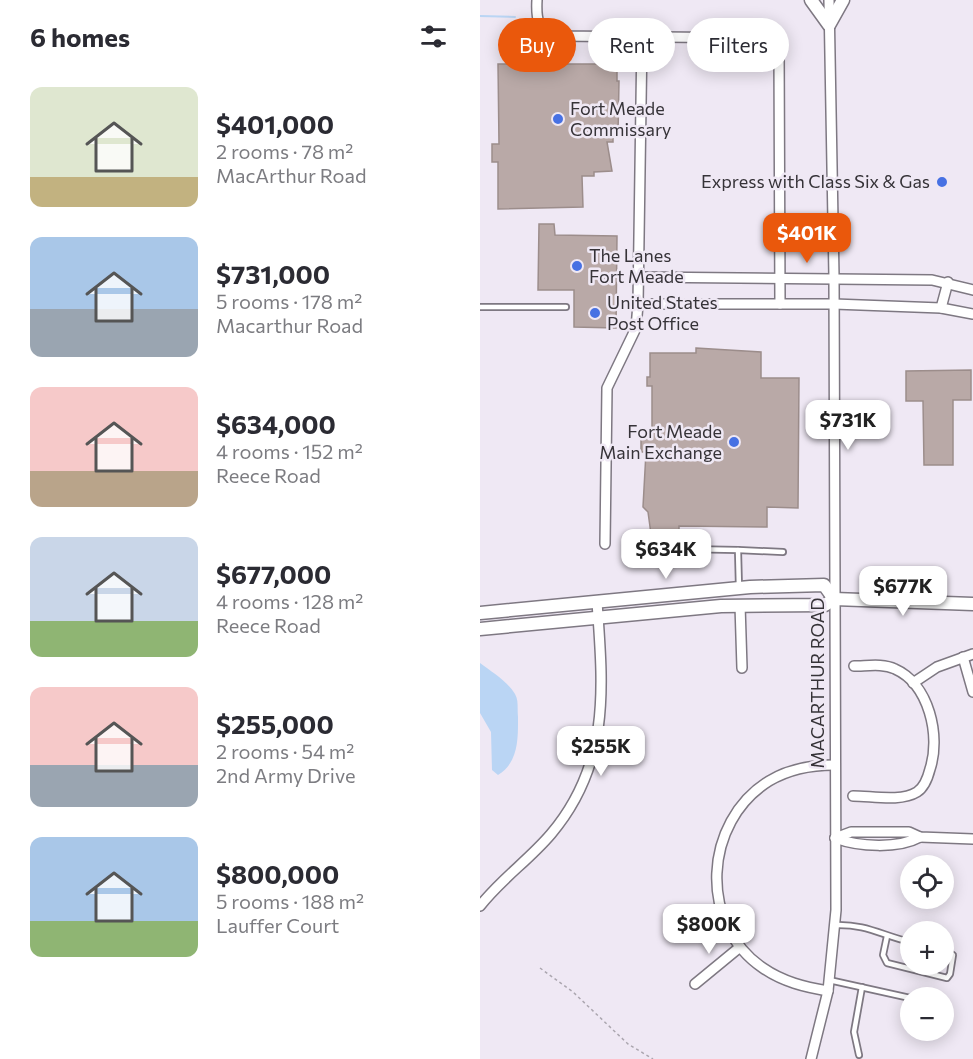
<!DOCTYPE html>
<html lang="en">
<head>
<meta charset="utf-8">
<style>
  :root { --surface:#fff; --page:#f7f7f7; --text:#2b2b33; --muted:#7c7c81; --accent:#ea580c }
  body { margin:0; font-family:Commissioner,sans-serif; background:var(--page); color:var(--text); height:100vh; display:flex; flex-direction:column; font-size:22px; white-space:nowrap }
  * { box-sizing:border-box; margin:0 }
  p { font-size:20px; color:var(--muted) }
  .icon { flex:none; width:33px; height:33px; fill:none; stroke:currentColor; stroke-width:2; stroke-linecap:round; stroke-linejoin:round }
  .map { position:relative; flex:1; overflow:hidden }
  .sheet { display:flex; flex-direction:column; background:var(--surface); width:480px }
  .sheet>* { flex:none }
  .hud { position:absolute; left:18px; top:18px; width:384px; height:54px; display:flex; gap:12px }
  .fabs { position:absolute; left:420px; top:855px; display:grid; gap:12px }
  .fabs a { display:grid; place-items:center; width:54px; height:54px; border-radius:50%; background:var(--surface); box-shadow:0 3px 15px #0003; font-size:30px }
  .price { position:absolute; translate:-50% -51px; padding:0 14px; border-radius:12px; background:#fff; color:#222; font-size:20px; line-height:39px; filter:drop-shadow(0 2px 3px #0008) }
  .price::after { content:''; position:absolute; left:50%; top:36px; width:18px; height:14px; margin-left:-9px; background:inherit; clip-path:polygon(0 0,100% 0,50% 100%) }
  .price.on { background:var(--accent); color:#fff }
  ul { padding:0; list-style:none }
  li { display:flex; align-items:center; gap:18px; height:150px; padding:0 30px }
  li span { display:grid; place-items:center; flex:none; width:168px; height:120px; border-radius:12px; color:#555 }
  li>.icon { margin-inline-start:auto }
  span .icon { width:72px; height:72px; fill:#fffc; stroke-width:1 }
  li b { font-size:26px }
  h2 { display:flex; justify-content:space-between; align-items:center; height:72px; padding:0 30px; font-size:26px }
  .chip { padding:0 21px; border-radius:27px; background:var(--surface); box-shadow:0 3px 15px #0003; font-size:21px; line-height:54px }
  .chip.on { background:var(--accent); color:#fff }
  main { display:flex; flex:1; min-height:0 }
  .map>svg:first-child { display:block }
  .water { fill:#bad5f4 }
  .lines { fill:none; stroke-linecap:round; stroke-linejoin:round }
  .stream { stroke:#bad5f4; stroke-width:2 }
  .building { fill:#b9a9a7; stroke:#9c8d8b; stroke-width:1.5 }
  .service-casing { stroke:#7e7882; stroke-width:8 }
  .minor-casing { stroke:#7e7882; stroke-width:12 }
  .tertiary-casing { stroke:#7e7882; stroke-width:15 }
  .path { stroke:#aba6af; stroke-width:1.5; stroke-dasharray:3 3; stroke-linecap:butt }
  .service { stroke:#fff; stroke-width:4.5 }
  .minor { stroke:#fff; stroke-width:9 }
  .tertiary { stroke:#fff; stroke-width:12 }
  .poi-dot { fill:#4771e3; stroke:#efe8f4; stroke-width:2 }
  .labels { text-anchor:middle; stroke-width:5; stroke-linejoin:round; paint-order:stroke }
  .poi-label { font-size:18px; fill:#363338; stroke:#efe8f4; text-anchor:start }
  .street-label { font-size:18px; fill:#363338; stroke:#efe8f4 }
</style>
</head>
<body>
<main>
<section class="sheet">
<h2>6 homes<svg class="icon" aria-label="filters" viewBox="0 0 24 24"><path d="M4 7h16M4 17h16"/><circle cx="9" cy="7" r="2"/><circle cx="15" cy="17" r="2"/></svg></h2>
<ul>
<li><span style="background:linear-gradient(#dfe7d0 75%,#c2b280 0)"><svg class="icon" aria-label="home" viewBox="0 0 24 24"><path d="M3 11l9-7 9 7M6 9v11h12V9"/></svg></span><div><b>$401,000</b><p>2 rooms · 78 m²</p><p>MacArthur Road</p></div></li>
<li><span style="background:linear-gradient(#a9c7e8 60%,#9aa5b1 0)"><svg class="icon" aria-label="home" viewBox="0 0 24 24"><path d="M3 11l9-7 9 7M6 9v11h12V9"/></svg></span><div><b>$731,000</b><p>5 rooms · 178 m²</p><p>Macarthur Road</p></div></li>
<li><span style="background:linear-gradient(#f6c9c9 70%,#b9a48a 0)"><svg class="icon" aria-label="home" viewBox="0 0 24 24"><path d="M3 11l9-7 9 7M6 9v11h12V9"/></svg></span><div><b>$634,000</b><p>4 rooms · 152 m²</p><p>Reece Road</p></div></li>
<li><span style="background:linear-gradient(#c9d6e8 70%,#8fb573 0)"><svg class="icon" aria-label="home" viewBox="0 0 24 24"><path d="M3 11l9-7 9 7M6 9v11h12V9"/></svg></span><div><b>$677,000</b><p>4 rooms · 128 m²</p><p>Reece Road</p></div></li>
<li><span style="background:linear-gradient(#f6c9c9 65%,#9aa5b1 0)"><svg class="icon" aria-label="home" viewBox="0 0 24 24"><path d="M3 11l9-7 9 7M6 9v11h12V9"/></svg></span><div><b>$255,000</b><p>2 rooms · 54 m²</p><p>2nd Army Drive</p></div></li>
<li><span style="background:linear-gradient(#a9c7e8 70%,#8fb573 0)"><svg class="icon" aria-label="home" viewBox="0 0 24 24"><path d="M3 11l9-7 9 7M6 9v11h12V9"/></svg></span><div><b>$800,000</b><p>5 rooms · 188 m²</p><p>Lauffer Court</p></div></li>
</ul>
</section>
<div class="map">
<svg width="493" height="1059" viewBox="0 0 493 1059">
  <rect width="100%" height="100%" fill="#efe8f4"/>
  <path class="water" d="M0,663C12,672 27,681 35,694C39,701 37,708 38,717C38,738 39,762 18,775L12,770L11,732L0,713Z"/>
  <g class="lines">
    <path class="stream" d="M0,16L35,17"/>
  </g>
  <g class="building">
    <path d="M121,62H137V81H139L138,136H133V142H127L132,171L114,172V176H102L103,207L18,209V162H12V144H19L18,64H122Z"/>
    <path d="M59,224H74L75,235L137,236L136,328L94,327V290H58Z"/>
    <path d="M216,348L281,352V378H319L318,508L287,507V527L199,526V534H171L168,512L163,507L166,452H161V439H172V386H167V377H170V353H216Z"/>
    <path d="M491,370V400H473V465H444L443,401H426V371Z"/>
  </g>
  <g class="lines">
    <defs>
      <g id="service">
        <path d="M0,307H86"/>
        <path d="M205,549L258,550L259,588"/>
        <path d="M258,550L303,552"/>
        <path d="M355,925C386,924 401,935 430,942"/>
        <path d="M407,936L403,955L407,963L467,978L470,974L473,955L464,950"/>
        <path d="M349,980L430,998"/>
        <path d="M379,1055L374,1032L382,987"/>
      </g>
      <g id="minor">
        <path d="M57,0C56,18 57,31 77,36L287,38L295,41L299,48L300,304"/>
        <path d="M158,277L452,280L493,290"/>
        <path d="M158,304H354L461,308L493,314"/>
        <path d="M461,308L468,282"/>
        <path d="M125,544L127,388L156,328L158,304L162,37"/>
        <path d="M260,605L262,668"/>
        <path d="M483,657L493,692"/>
        <path d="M433,683L457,667L493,654"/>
        <path d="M373,796C392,796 421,802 437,792C445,787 448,777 450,769C461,736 449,684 415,669C403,663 387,666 374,666"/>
        <path d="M355,838L371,832H429L440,837L493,839"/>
        <path d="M355,838C379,847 418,849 440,837"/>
        <path d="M0,906C21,879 49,860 71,834C131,763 123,687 117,602"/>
        <path d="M215,984L260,947"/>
        <path d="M348,991C325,987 303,982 283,968C218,924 223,822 289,781C309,769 331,765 354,765"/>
        <path d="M331,1059L348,991L356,910L354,277L349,0"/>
      </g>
      <g id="tertiary">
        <path d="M331,0L349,25L363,0"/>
        <path d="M0,613L270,587L344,585L354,599"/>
        <path d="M0,629L241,606L345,605L354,599L493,604"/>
      </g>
    </defs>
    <use href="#service" class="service-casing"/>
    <use href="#minor" class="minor-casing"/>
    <use href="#tertiary" class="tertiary-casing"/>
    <path class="path" d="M60,968L93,992L148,1044L173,1059"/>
    <use href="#service" class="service"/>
    <use href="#minor" class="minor"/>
    <use href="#tertiary" class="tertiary"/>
  </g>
  <g class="poi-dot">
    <circle cx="78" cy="119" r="6"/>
    <circle cx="462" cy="182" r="6"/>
    <circle cx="97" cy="266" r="6"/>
    <circle cx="115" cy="313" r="6"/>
    <circle cx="254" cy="442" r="6"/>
  </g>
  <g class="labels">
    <g class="poi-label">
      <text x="90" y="115">Fort Meade<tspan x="90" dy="21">Commissary</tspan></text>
      <text x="450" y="188" text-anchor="end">Express with Class Six &amp; Gas</text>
      <text x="109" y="262">The Lanes<tspan x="109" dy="21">Fort Meade</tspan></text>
      <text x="127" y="309">United States<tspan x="127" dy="21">Post Office</tspan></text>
      <text x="242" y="438" text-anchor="end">Fort Meade<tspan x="242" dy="21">Main Exchange</tspan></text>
    </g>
    <g class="street-label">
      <text transform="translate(338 683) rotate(-90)" y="6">MACARTHUR ROAD</text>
    </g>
  </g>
</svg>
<div class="fabs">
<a><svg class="icon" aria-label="locate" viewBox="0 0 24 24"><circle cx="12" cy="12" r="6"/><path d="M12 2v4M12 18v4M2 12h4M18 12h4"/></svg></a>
<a>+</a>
<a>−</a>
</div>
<b class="price on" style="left:327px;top:264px">$401K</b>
<b class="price" style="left:368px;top:451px">$731K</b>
<b class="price" style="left:186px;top:580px">$634K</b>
<b class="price" style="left:423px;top:617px">$677K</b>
<b class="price" style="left:121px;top:777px">$255K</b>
<b class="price" style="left:229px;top:955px">$800K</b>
<div class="hud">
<a class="chip on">Buy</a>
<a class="chip">Rent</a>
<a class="chip">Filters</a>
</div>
</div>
</main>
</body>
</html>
